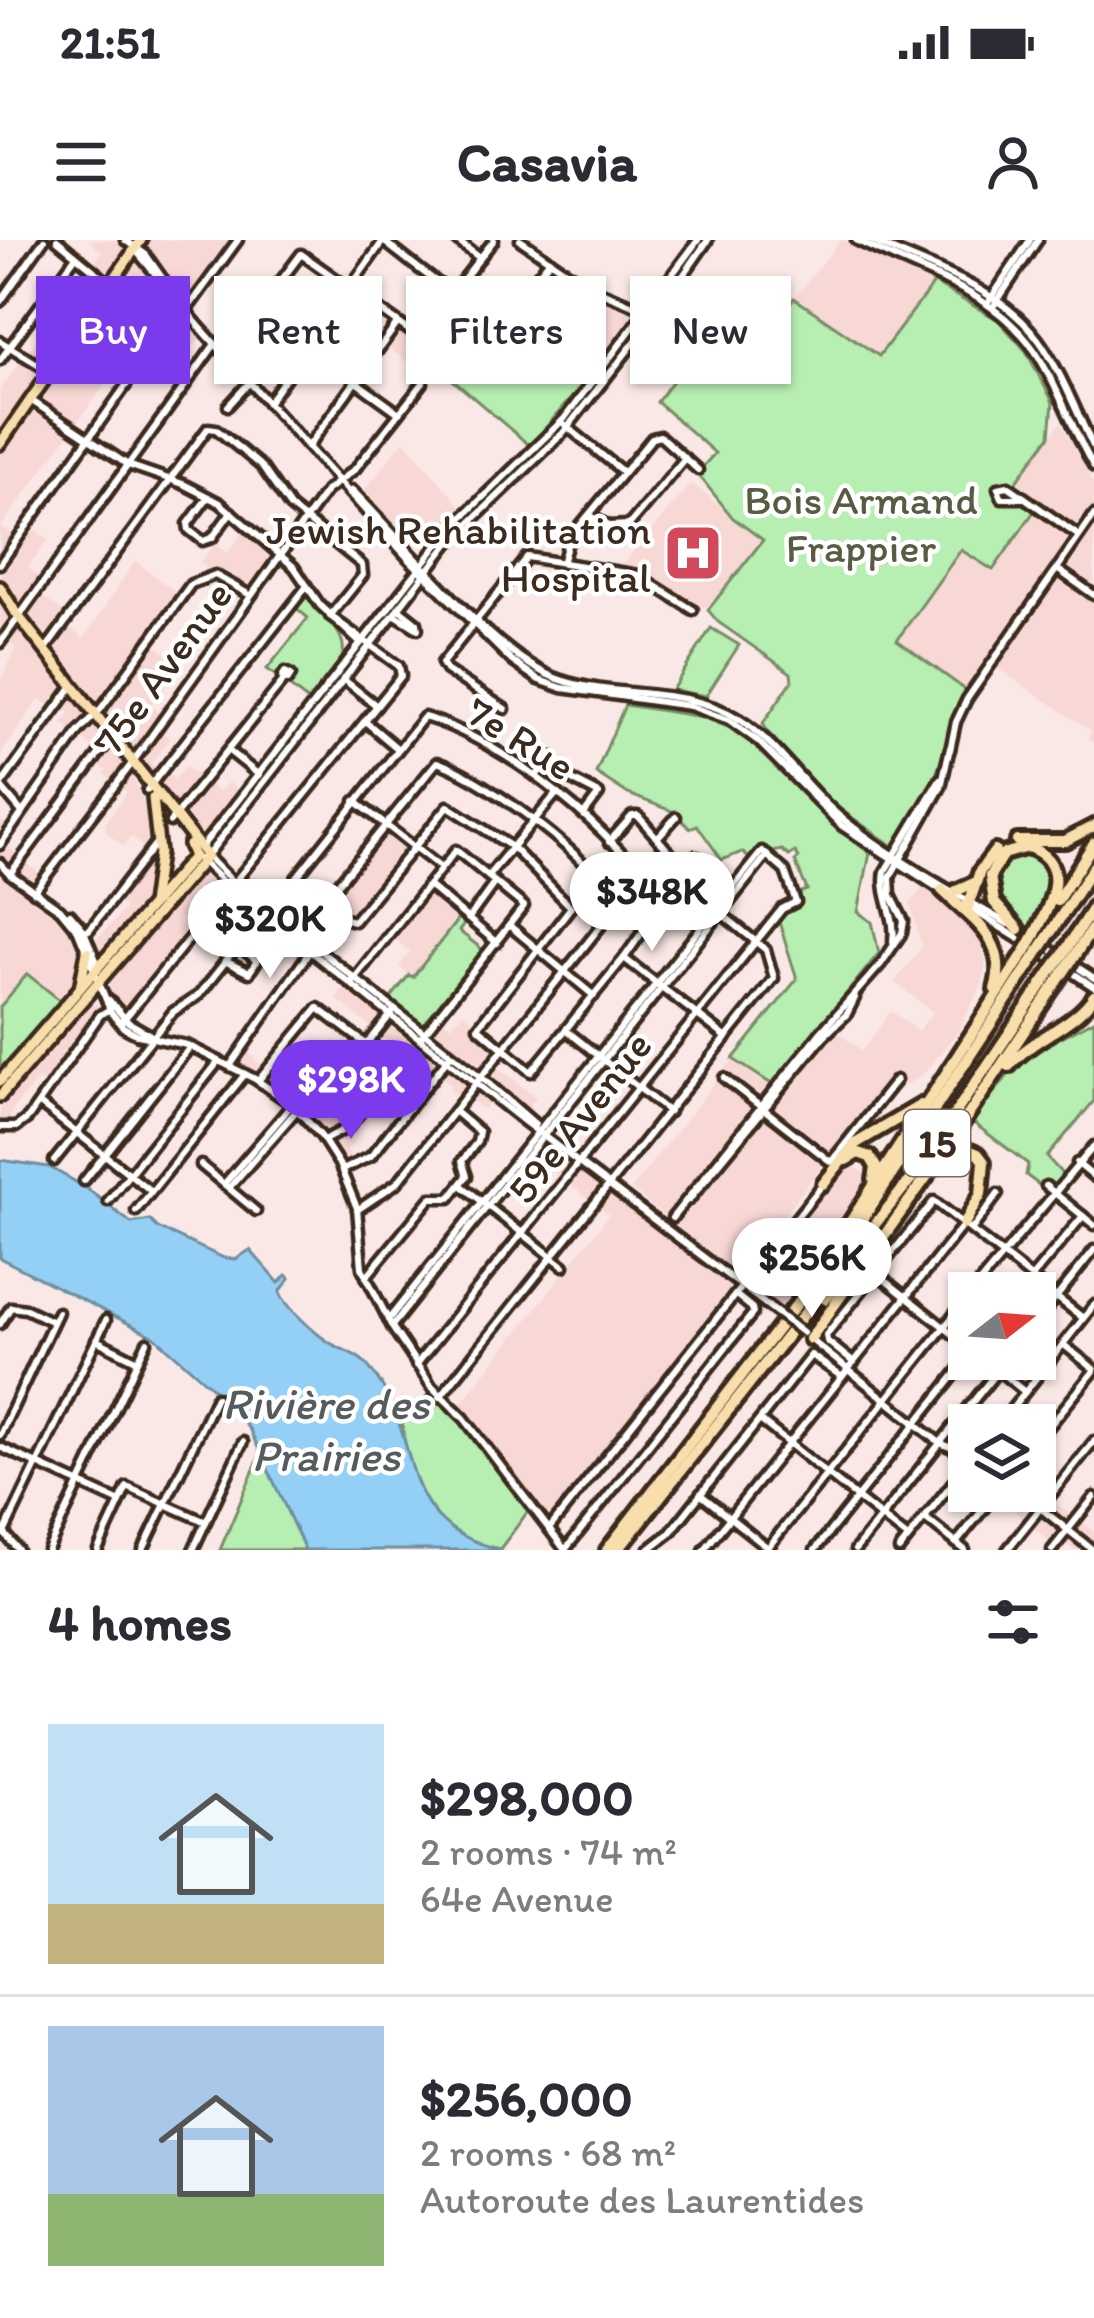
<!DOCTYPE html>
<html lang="en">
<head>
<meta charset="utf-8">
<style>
  :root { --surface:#fff; --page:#f7f7f7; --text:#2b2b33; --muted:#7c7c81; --line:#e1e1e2; --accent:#7c3aed }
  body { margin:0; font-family:Itim,sans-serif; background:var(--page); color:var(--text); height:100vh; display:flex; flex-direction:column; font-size:45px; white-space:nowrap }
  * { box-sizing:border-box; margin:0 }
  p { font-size:39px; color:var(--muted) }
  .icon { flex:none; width:66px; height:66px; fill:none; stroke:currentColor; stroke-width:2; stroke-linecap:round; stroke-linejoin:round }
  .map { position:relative; height:1310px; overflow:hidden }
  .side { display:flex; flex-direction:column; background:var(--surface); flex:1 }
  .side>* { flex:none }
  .guide { position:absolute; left:36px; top:36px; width:1023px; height:108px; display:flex; gap:24px }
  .needle { width:78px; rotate:73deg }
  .fabs { position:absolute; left:948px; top:1032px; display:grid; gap:24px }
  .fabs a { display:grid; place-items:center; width:108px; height:108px; border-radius:0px; background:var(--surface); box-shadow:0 3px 9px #0004; font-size:60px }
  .price { position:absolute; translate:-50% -102px; padding:0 27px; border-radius:42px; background:#fff; color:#222; font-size:39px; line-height:78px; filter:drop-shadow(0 3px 6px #0008) }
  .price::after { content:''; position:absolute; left:50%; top:72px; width:36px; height:27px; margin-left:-18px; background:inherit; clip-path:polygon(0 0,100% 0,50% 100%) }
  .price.selected { background:var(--accent); color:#fff }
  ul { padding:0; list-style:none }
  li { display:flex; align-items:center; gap:36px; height:300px; padding:0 48px }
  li+li { border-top:3px solid var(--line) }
  li span { display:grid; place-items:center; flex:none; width:336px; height:240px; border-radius:0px; color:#555 }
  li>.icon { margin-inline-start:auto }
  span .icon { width:144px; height:144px; fill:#fffc; stroke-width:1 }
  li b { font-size:51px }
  h2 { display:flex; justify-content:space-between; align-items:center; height:144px; padding:0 48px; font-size:51px }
  .tag { padding:0 42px; border-radius:0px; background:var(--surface); box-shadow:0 3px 9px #0004; font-size:42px; line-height:108px }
  .tag.selected { background:var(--accent); color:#fff }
  .status { display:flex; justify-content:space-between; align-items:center; height:84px; padding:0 60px; background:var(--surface); direction:ltr }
  .status svg { height:33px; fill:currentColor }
  header { display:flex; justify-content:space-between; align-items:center; height:156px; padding:0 48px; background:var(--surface); font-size:54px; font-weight:700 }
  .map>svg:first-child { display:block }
  .built { fill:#f7d8d5 }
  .green { fill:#b7eeb1; stroke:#798c68; stroke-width:3 }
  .water { fill:#94d0f5; stroke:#708e9f; stroke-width:3 }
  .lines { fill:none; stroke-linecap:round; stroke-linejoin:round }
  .minor-casing { stroke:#3b2a1e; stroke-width:15 }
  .major-casing { stroke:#3b2a1e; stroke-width:18 }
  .highway-casing { stroke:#3b2a1e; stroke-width:20 }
  .minor { stroke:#fff; stroke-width:6 }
  .major { stroke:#f8deab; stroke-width:9 }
  .highway { stroke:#f8deab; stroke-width:10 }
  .minor-bridge-casing { stroke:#3b2a1e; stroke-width:15; stroke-linecap:butt }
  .highway-bridge-casing { stroke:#3b2a1e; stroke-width:20; stroke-linecap:butt }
  .minor-bridge { stroke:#fff; stroke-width:6 }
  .highway-bridge { stroke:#f8deab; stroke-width:10 }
  .labels { text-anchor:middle; stroke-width:9; stroke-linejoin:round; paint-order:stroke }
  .shield { fill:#fff; stroke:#766a62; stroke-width:3 }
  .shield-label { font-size:39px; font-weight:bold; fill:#3b2a1e }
  .park-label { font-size:42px; fill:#5a5b43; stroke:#fff }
  .poi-label { font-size:42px; fill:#3b2a1e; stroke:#fff; text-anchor:end }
  .street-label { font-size:42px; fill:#3b2a1e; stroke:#fff }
  .water-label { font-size:45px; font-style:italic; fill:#565c5e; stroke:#fff }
</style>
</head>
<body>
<div class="status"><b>21:51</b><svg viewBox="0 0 49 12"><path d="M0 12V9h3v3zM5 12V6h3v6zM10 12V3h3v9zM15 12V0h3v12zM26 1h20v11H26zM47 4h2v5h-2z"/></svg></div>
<header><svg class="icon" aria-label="menu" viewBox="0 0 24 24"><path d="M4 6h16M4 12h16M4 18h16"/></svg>Casavia<svg class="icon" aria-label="person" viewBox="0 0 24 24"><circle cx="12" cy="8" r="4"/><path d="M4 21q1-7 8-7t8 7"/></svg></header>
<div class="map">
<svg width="1094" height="1310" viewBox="0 0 1094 1310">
  <rect width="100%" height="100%" fill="#fae8e6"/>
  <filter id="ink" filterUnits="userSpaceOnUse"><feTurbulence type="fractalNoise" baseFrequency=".00833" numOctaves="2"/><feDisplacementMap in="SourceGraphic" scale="24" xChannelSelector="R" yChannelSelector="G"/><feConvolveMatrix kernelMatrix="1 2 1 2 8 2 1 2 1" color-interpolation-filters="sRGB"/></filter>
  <g filter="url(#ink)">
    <g class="built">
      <path d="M88,0H229L189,56L185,59L180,55L173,63L203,97L190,109L157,73L1,287L21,301L30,288L49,299L28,327L41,339L33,350L66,374L61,382L84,398L135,321L177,353L145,397L181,425L151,465L160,474L154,484L170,499L151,524L175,539L186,526L218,552L229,542L240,551L200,600L180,580L184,573L179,568L175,572L156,547L160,541L155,537L152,540L138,520L145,509L139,505L132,512L105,469L100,464L96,466L13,360L0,336L7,322L0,317V149L102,12Z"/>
      <path d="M841,0L934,43L879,117L794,58Z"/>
      <path d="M551,27L628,70L630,88L606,118L579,110L515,72Z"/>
      <path d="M398,83L411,91L428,83L454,109L425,135L383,104Z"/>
      <path d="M1061,183L1094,245V503L1088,499L1091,491L986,421L964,450L896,400L961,309L993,329L1034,270L1008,252Z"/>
      <path d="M404,200L463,269L429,303L411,300L364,251Z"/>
      <path d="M691,243L764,300L708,370L644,331L622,325Z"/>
      <path d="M243,292L273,317L251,349L228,332L208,329L200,322L215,304L228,313Z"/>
      <path d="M0,359L11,376L8,382L19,384L67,447L64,452L69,458L73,454L87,473L85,477L90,482L93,479L107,497L102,505L107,509L112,504L127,524L120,534L126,537L130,531L149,572L154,598L146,609L131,597L123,606L106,592L105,584L127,552L104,534L106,531L97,524L102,515L62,483L70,473L58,461L53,467L39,459L0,516V443L16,408L0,397Z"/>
      <path d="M0,580L15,590L6,604L42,636L28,653L62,677L76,697L80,727L73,746L61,761L27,734L0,767V632L20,649L26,641L16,633L18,629L14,625L9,626L0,617Z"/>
      <path d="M385,585L414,607L350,681L323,661Z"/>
      <path d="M153,616L145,663L103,713L97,712L94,703L125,668L117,660Z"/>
      <path d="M205,632L225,649L217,658L204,648L186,669L199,682L194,688L181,677L177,681L189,694L127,771H123L110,750V741Z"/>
      <path d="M428,645L462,674L412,738L399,727L410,712L389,694Z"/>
      <path d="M924,646L979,699L986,720L982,745L958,791L923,835L905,845L894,837L831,917L768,868L834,789L862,811L891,771L918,791L933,772L894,742L922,707L910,664Z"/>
      <path d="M347,743L492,859L484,869L469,859L466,863L449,849L451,846L427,820L421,826L413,822L336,758Z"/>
      <path d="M96,764L101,767L48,846L38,839L11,872L8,884L0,883V869L86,767Z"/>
      <path d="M463,773L475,782L476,792L501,810L494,821L496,826L536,857L527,869L427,790L438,776L451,786Z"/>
      <path d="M246,809L274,840L287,828L303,839L315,831L336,849L329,858L347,882L344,886L353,905L347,909L353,921L345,925L297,859L235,824Z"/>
      <path d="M733,819L773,845L666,978L631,949Z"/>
      <path d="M764,878L825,922L739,1034L676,986Z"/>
      <path d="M562,911L733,1051L560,1272L548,1282L457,1168L609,975L548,928Z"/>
      <path d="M847,922L872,938L785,1070L757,1048V1036Z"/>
      <path d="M1035,1236L1050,1249L1045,1256L1094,1291V1310H1074L1057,1299L1052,1304L991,1251H1035Z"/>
    </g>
    <g class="green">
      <path d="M934,43L998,80L1026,111L1053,162L1050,196L1013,246L1006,242L994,248L995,254L1003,261H1022L1035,270L993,330L961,310L897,400L967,451C940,503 939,563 893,606L834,565L767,491L763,483L792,441L791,433L718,382L708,370L763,300L733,278L697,233L715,213L657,162L697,108L701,110L706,104L741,126L794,58L879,116Z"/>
      <path d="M515,72L579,110L605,118L530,206L434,124L454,109L478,76L505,84Z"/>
      <path d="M304,355C313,361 322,373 330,382C361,415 331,434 311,463L285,443L292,439L290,431H281L280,439L267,429L308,378L295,367Z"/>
      <path d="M711,388L739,405L706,456L672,450Z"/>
      <path d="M625,465L703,477L745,494L832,585L870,613L858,672L872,682L879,713L773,845L733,819L797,739L779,682L788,669L799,666V653L807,650L795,621L799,618L795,612L789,616L782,610L773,612L765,608L751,620L742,612L722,620L697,585L690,588L672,571L628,554L596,533Z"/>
      <path d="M1023,609L1045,619L1054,644L1031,694C1001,673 990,656 998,621Z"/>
      <path d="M462,674L469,678L459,691L487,713L424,793L387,763L409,735L413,737Z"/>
      <path d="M27,734L61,761L0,829V767Z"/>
      <path d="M1094,780V861L1047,917L1063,935L1055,945L1047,944L1043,948L1026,935L1028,924L971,881L1022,818Z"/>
      <path d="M432,1150L454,1168L529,1270L500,1309C435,1298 409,1246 402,1184Z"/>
      <path d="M260,1215L285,1250L308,1310H220Z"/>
    </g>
    <path class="water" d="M0,920L49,927L85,947L131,983L150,980L158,988L224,1018L236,1019L250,1010L279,1043L286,1035L290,1038L280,1052C285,1066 314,1092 327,1101C340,1110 357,1113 367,1125C430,1197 385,1282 502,1310H305L250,1190L217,1152L155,1097L0,1018Z"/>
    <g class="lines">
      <defs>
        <g id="minor">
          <path d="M57,0L109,43"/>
          <path d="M125,0L146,15L170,49"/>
          <path d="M382,0C409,20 473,77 506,74L550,20"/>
          <path d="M456,0L480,18"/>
          <path d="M520,0L589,47L648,71L699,107"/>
          <path d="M856,0C919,32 992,49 1035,111C1059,147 1072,190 1094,227"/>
          <path d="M870,0C928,27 998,46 1038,99C1062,132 1076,172 1094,208"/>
          <path d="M133,7L199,86L408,318L512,421L539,440L562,448L690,466L729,480L758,501L842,586L944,652"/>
          <path d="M990,60L1030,0"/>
          <path d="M0,62L44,0"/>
          <path d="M995,64L1038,0"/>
          <path d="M186,71L238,0"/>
          <path d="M0,101L49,131"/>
          <path d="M225,115L301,14L410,91L430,82L494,0"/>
          <path d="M0,120L76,16"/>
          <path d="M356,142L399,173"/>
          <path d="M32,161L128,225L183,244L220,263L294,327L320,365L359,402"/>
          <path d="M268,163L383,1"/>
          <path d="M228,166L249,143"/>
          <path d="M565,185L623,232"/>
          <path d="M308,207L397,84"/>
          <path d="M352,250C404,301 495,419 561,440C619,459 686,446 739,479C778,503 802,545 838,575C885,614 954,653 1008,684"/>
          <path d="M208,257L188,284L189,290L203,301L212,298L231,272"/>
          <path d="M1024,258H1002L998,248L1008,246L1079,296"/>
          <path d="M589,275L609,286L629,285L685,218"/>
          <path d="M563,320L569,299L652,198L660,196L698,230"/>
          <path d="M0,324L149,113H161L189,138"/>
          <path d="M1057,329L1094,355"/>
          <path d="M394,374L418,389L417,383L398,368"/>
          <path d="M0,403L215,104"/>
          <path d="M45,410L208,188L216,189L262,227L290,267L362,325L363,335L330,376"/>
          <path d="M285,432L291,435L288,440L282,437Z"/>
          <path d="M343,439L377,466"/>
          <path d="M505,469L446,430L442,423L527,317L638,335L693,370"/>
          <path d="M424,477C500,498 625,595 660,667L624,718L531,832L478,787L571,667L512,607L448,566L354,681L345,679L296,638Z"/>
          <path d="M365,481L398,509"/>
          <path d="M950,510L956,482L967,459L1094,275"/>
          <path d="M229,511L259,535"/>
          <path d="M545,526L599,554L584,574"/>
          <path d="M536,536L552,517"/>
          <path d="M0,546L72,447"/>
          <path d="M0,546L21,571"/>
          <path d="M147,550L307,346"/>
          <path d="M355,561L441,628"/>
          <path d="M170,582L284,440"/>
          <path d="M657,598L676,577"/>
          <path d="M0,605L79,491L100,470L191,344L215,335L250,355"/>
          <path d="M200,609L451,288L564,179L698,0"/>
          <path d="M200,619L224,643L521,879L780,1075"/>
          <path d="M0,623L10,634L58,668"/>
          <path d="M680,630L694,616L700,618L686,637"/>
          <path d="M10,634L111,498"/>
          <path d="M488,636L557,553"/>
          <path d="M428,645L497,703"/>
          <path d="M34,652L130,526L326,251L355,229L423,143"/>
          <path d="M965,665L1056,722"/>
          <path d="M60,669L78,691L111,772L123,787L138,795L187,805L255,839L293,865L321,896L339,924L357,968L362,1028L392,1087L432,1147L464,1178L565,1310L753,1073L752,1068L736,1055"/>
          <path d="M70,674L83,689L98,725"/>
          <path d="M469,678L495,642"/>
          <path d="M510,686L594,756"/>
          <path d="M81,693L89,690L156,603"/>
          <path d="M298,693L437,522C483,538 601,621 615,668L397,943L357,970"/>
          <path d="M893,701C897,676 880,656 885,631L940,539"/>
          <path d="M1045,706L1094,738"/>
          <path d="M624,718L727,798"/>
          <path d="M225,721L249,733L257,721L238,705"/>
          <path d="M1067,729L1094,747"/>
          <path d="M353,740L456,610L524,666L423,795"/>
          <path d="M109,760L128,782L149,794"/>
          <path d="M121,783L401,436L399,426L330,376"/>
          <path d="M566,790L669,872"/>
          <path d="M230,826L310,711"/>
          <path d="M724,838L831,922L896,840"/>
          <path d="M258,841L318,768L395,826L349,887L324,900"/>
          <path d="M41,865L151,951"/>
          <path d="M535,884L482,838L235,644L207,616L449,303L562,194L655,76L708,0"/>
          <path d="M0,887H16L28,878L100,775L110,769"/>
          <path d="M54,921L173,772L199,755L263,674"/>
          <path d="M1077,923L1094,937"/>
          <path d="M201,925L256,971"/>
          <path d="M342,930L371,916L449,817"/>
          <path d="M84,941L190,807"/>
          <path d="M224,944L285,873L325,817L349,827L392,773"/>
          <path d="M461,945L564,1026"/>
          <path d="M1046,946L1094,985"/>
          <path d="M229,948L297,870"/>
          <path d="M689,960L824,796L847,774L855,758"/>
          <path d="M108,961L219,821"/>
          <path d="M136,971L245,834"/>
          <path d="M672,978L821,792L881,724L902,693L904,681L891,655L890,637L941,547L950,508"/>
          <path d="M972,989L998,954"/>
          <path d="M876,1033L969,1107"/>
          <path d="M366,1037L431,958H450L467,936L462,921L477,902L479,892L454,871"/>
          <path d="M1032,1037L1083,976"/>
          <path d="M971,1053L1094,906"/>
          <path d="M388,1080L762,611L785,631L796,662L782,669L416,1125"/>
          <path d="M0,1084L11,1067L26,1069L53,1082"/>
          <path d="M1035,1084L1094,1010"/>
          <path d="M392,1086L767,615"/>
          <path d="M810,1099L940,1203L969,1215"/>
          <path d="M96,1100L136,1120"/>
          <path d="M1064,1105L1094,1129"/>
          <path d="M984,1119L1025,1152"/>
          <path d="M854,1123L827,1101L826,1095L934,961L1083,1078"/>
          <path d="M440,1157L774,738L766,710L695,652L671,614L638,576H632L609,602"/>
          <path d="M761,1181L908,1298"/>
          <path d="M999,1185L1094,1065"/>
          <path d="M0,1195L58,1072"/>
          <path d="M1035,1204L1094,1131"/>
          <path d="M0,1207L120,1262"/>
          <path d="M1019,1251L1093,1310"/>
          <path d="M700,1254L768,1308"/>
          <path d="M926,1279L965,1310"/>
          <path d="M0,1288L18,1310"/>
          <path d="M549,1289L823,944"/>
          <path d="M4,1293L106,1080"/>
          <path d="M956,1303L998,1251"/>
          <path d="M48,1310L147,1102"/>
          <path d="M98,1310L127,1247L206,1282"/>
          <path d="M143,1310L216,1157"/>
          <path d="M193,1310L243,1202"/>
          <path d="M648,1310L670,1293L811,1115L842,1137"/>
          <path d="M704,1310L964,984"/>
          <path d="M766,1310L969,1056"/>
          <path d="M815,1310L969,1117"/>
          <path d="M855,1310L1007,1119"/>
          <path d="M899,1310L969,1222"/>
          <path d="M1007,1310L1094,1201"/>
          <path d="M1052,1310L1094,1257"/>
        </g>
        <g id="major">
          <path d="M0,204L141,0"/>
          <path d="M0,347L16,373L207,616L0,856"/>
          <path d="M152,665L159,613L153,558"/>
          <path d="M80,748L87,712"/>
          <path d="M0,841L194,616L189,605"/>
        </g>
        <g id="highway">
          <path d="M1017,601H1065L1094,586"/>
          <path d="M942,650C972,679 1010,701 995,749"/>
          <path d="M956,651L974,643"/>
          <path d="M1057,661L1094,603"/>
          <path d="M968,667L980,631L995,611"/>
          <path d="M1018,689L994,662L990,636L1003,614L1028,607C1073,623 1050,664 1035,694"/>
          <path d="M1045,701L1094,626"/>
          <path d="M1064,713L1094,666"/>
          <path d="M1073,718L1094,686"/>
          <path d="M1009,826C1033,797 1073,787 1094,756"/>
          <path d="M846,920L858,913L870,917L876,927L874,940"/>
          <path d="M944,920L968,910L978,914L984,922L981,954L964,984"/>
          <path d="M823,944L855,904L921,865"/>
          <path d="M836,1004L1026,710"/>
          <path d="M825,1059L858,1026"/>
          <path d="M810,1099L932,929L1063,733"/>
          <path d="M607,1310L864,977L1036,715"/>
          <path d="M618,1310L910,940L1054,727"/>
        </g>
      </defs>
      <use href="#minor" class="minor-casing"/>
      <use href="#major" class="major-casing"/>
      <use href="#highway" class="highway-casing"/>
      <use href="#minor" class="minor"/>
      <use href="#major" class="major"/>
      <use href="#highway" class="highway"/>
      <defs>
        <path id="minor-bridge" d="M780,1075L803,1093"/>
        <g id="highway-bridge">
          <path d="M1026,710L1035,694"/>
          <path d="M1036,715L1045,701"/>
          <path d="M1054,727L1064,713"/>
          <path d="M1063,733L1073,718"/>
        </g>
      </defs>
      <use href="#minor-bridge" class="minor-bridge-casing"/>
      <use href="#highway-bridge" class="highway-bridge-casing"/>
      <use href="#minor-bridge" class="minor-bridge"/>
      <use href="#highway-bridge" class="highway-bridge"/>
    </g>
  </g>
  <defs>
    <symbol id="hospital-square" viewBox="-11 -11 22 22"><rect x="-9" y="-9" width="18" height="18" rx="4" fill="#d1495b" stroke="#fff"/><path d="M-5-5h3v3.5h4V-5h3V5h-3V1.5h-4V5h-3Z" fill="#fff"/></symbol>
  </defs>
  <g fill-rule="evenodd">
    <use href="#hospital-square" x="660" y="280" width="66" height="66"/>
  </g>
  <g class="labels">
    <rect class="shield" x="904" y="870" width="66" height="66" rx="9"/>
    <g class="shield-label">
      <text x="937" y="917">15</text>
    </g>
    <g class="park-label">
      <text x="861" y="274">Bois Armand<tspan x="861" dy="48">Frappier</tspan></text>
    </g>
    <g class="poi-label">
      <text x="651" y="304">Jewish Rehabilitation<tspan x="651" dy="48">Hospital</tspan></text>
    </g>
    <g class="street-label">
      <text transform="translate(162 428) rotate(-54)" y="15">75e Avenue</text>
      <text transform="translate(521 498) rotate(32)" y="15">7e Rue</text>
      <text transform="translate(579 877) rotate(-52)" y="15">59e Avenue</text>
    </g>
    <g class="water-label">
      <text x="326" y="1179">Rivière des<tspan x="326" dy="52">Prairies</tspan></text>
    </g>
  </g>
</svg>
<div class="fabs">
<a><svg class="needle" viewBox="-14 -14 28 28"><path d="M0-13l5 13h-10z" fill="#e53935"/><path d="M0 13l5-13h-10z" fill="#7c7c81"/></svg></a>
<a><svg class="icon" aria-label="layers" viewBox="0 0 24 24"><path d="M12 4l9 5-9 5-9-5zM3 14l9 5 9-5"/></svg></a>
</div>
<b class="price" style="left:652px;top:714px">$348K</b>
<b class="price" style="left:270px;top:741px">$320K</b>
<b class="price selected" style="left:351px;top:902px">$298K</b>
<b class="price" style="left:812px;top:1080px">$256K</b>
<div class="guide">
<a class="tag selected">Buy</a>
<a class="tag">Rent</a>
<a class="tag">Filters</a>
<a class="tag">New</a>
</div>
</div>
<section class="side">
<h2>4 homes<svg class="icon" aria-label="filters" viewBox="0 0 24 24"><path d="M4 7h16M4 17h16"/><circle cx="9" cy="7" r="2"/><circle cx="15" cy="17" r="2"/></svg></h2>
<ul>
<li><span style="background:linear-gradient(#bfe0f5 75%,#c2b280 0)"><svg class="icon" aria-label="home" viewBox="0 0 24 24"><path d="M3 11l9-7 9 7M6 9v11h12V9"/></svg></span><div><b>$298,000</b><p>2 rooms · 74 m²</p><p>64e Avenue</p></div></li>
<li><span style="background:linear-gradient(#a9c7e8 70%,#8fb573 0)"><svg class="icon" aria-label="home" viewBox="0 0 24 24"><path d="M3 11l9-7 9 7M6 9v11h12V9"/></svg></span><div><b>$256,000</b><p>2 rooms · 68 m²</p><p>Autoroute des Laurentides</p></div></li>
</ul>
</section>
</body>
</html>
